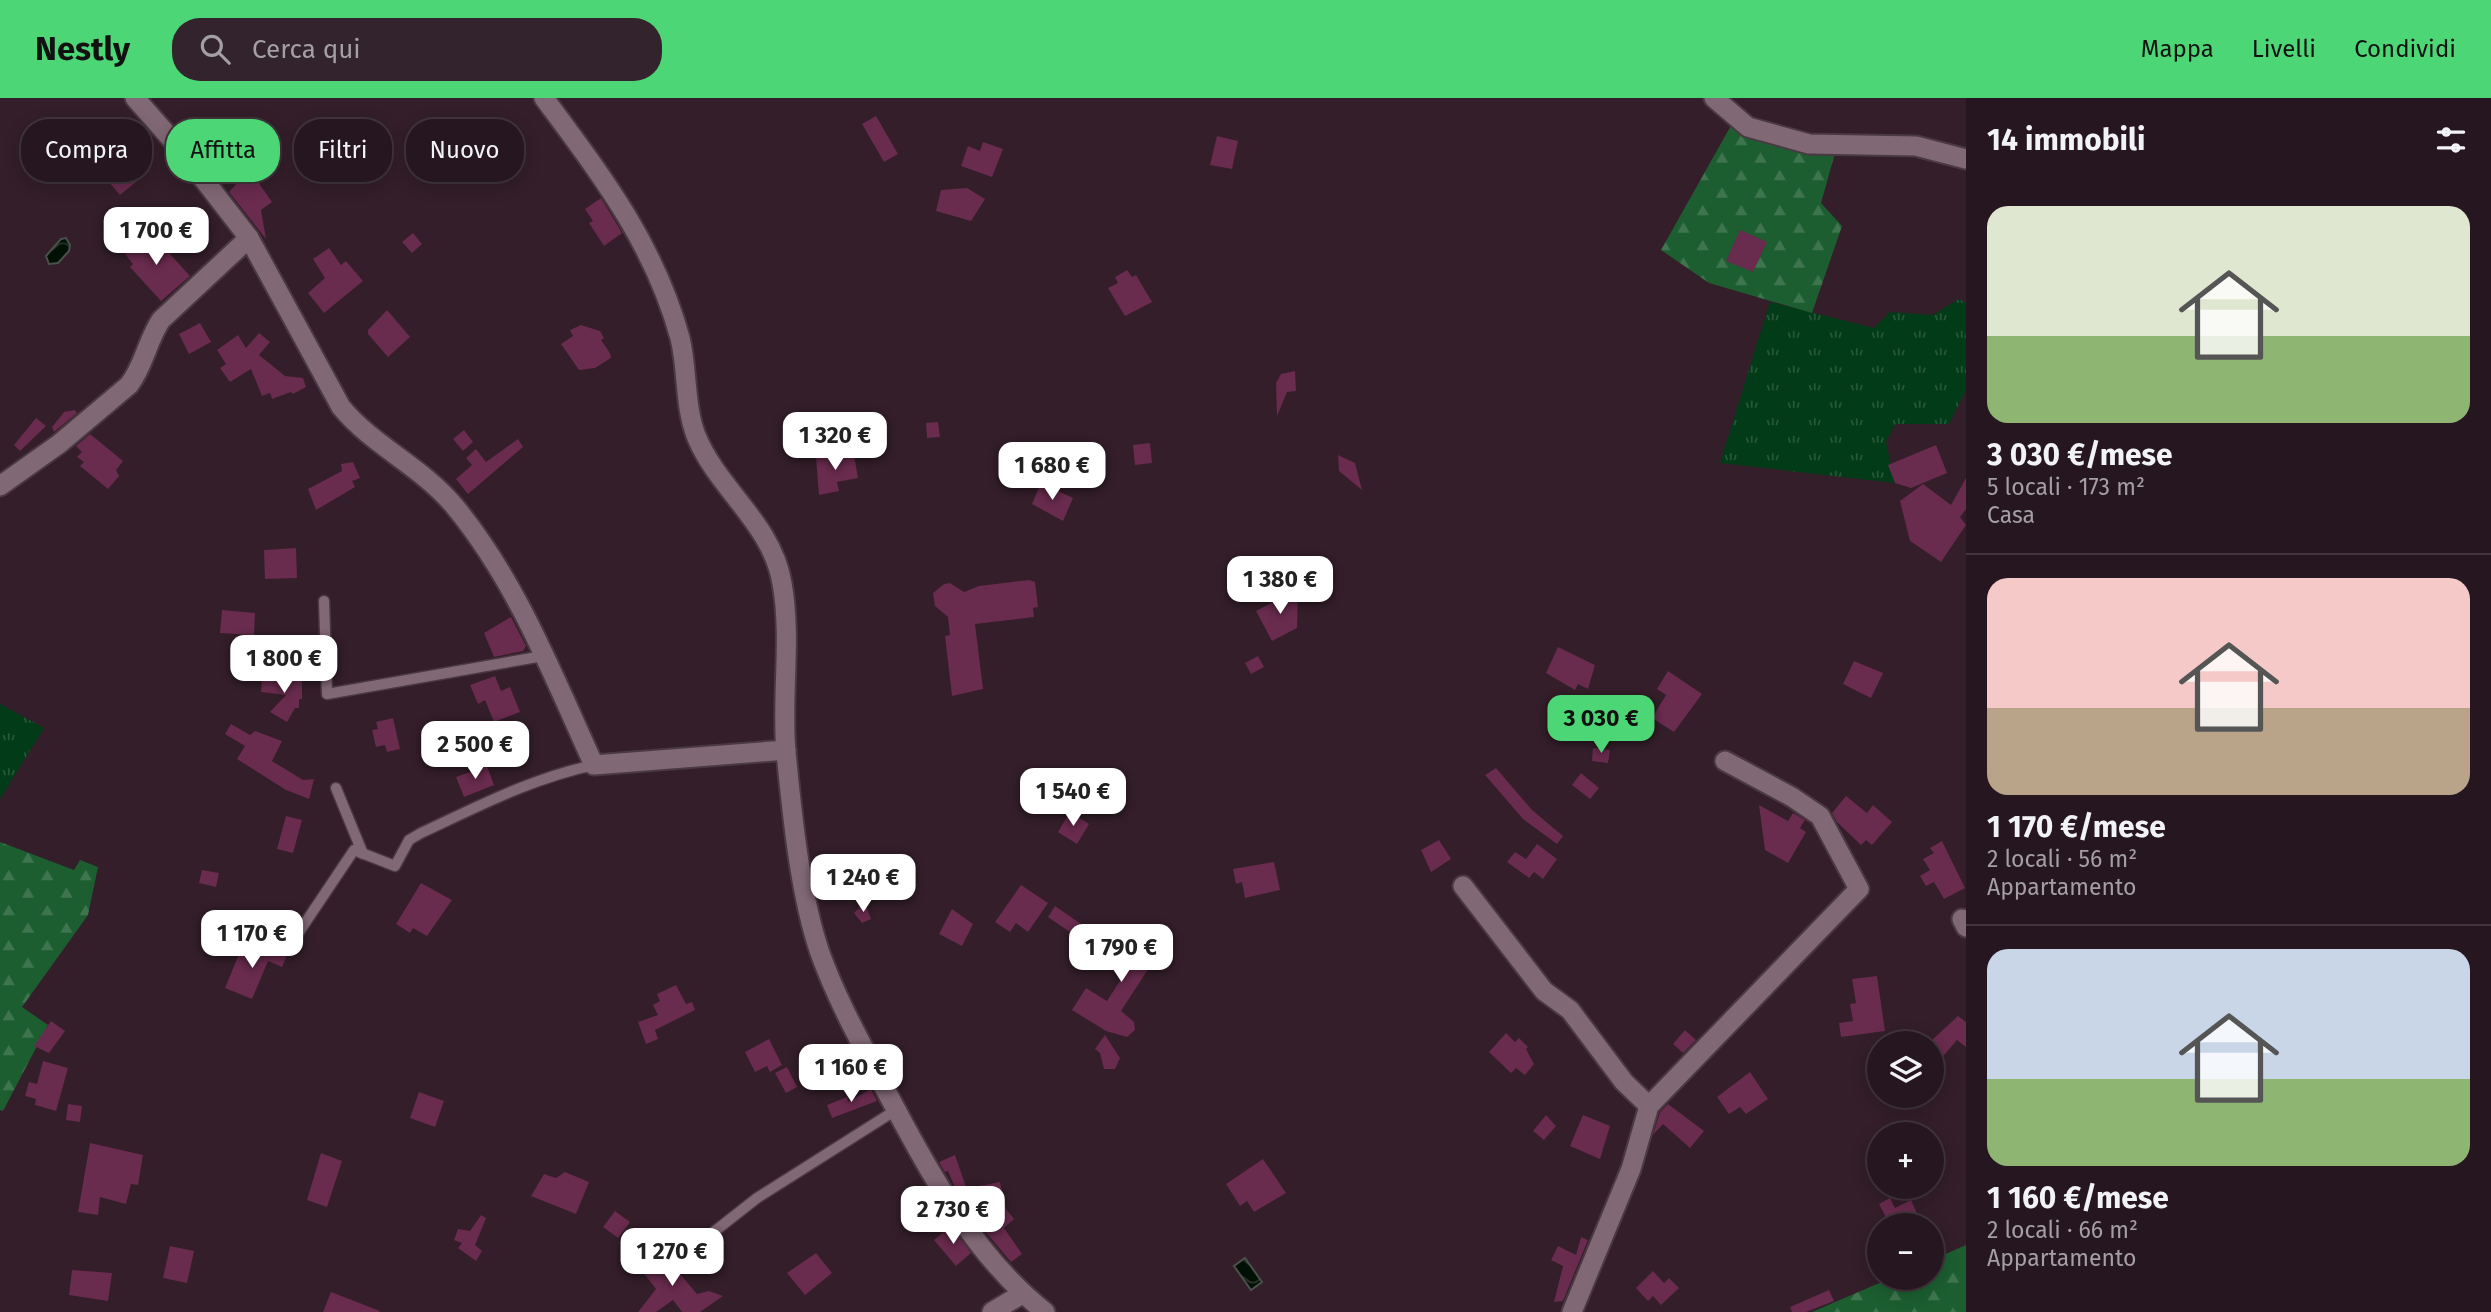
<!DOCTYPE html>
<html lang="it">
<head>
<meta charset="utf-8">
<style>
  :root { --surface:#26161f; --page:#32232c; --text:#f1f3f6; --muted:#a49fa4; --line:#42353d; --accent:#4dd676 }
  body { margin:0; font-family:"Fira Sans",sans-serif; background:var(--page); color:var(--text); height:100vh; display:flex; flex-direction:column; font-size:26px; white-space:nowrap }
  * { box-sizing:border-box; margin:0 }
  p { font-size:23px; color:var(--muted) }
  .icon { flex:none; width:38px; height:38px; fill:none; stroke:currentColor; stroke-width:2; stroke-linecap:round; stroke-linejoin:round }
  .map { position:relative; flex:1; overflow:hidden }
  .drawer { display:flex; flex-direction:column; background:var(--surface); width:525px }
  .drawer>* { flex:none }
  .banner { position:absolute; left:21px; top:21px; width:665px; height:63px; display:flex; gap:14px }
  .fabs { position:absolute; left:1867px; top:933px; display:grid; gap:14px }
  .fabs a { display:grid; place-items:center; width:77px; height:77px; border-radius:50%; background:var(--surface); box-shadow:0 4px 18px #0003,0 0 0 2px var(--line); font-size:35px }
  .price { position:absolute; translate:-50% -60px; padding:0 16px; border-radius:14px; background:#fff; color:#222; font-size:23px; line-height:46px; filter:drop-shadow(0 2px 4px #0008) }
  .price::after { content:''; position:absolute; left:50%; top:42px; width:21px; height:16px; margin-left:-10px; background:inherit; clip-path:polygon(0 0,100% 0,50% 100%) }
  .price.on { background:var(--accent); color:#111 }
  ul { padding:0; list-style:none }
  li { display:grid; align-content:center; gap:14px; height:371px; padding:0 21px }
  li+li { border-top:2px solid var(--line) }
  li span { display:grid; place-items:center; height:217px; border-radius:21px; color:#555 }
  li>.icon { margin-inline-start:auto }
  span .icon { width:126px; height:126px; fill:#fffc; stroke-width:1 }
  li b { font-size:30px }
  h2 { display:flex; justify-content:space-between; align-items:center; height:84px; padding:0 21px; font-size:30px }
  .chip { padding:0 24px; border-radius:28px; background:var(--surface); box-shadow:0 4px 18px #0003,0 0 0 2px var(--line); font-size:24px; line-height:63px }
  .chip.on { background:var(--accent); color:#111 }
  header { display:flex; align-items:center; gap:42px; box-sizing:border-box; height:98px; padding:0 35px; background:var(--accent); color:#111 }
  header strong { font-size:33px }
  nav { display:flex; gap:38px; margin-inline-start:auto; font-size:24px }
  .search { width:490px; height:63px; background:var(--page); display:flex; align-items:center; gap:18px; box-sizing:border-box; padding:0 24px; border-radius:28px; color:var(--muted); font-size:26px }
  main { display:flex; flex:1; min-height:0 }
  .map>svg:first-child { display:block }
  .grass { fill:url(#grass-tufts) }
  .forest { fill:url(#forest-firs) }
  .water { fill:url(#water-waves); stroke:#4a504a; stroke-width:2 }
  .building { fill:#692b4e }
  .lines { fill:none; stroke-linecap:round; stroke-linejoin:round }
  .service-casing { stroke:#4a3942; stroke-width:13 }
  .minor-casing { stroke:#4a3942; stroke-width:23 }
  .secondary-casing { stroke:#4a3942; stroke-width:23 }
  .service { stroke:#816875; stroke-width:10 }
  .minor { stroke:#816875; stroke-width:19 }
  .secondary { stroke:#816875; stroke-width:19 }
</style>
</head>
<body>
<header>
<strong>Nestly</strong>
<div class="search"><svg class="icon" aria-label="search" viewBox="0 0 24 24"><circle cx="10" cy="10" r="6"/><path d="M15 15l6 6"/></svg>Cerca qui</div>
<nav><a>Mappa</a><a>Livelli</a><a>Condividi</a></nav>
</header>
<main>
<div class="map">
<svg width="1966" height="1214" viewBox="0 0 1966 1214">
  <defs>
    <pattern id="grass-tufts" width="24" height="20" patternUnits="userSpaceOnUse" patternTransform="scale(1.75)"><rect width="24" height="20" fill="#013b17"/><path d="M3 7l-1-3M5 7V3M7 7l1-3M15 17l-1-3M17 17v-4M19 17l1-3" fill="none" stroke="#275739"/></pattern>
    <pattern id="forest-firs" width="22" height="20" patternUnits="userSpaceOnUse" patternTransform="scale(1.75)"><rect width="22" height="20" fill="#1c5e30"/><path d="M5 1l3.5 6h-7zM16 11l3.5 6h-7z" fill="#3e754e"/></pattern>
    <pattern id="water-waves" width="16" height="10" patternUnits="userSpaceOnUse" patternTransform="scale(1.75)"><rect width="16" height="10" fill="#011004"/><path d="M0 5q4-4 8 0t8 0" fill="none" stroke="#273329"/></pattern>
  </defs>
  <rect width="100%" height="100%" fill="#331e29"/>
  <g class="grass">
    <path d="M1959,201L1966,205V292L1949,326H1895L1886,344L1895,385L1720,365L1770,204L1874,230L1890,214L1933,217Z"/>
    <path d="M0,606L44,630L0,701Z"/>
  </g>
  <g class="forest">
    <path d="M1733,24L1837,48L1821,105L1842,128L1812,215L1709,185L1661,152Z"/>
    <path d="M0,744L74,772L80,762L98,769L88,817L22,909L48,927L3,1013L0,1012Z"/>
    <path d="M1966,1147V1214H1812L1891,1180H1932V1162Z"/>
  </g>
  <g class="water">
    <path d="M61,141L66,140L70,147L69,153L58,165L49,166L46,158Z"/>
    <path d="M1245,1160L1262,1184L1251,1192L1234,1168Z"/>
  </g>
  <g class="building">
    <path d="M876,18L898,56L884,64L862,26Z"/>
    <path d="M1217,38L1238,43L1232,71L1210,67Z"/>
    <path d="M983,44L1003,51L992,79L961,68L968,48L980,53Z"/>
    <path d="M242,55L263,76L256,81L272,104L261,112L266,141L229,94L239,83L227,70Z"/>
    <path d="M124,59L130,67L138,60L149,73L120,97L103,77Z"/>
    <path d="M362,60L373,72L363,81L352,68Z"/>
    <path d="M967,90L985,101L971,123L936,113L941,92Z"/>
    <path d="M601,100L622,135L604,148L589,125L593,123L585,111Z"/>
    <path d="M1740,132L1767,144L1753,174L1726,163Z"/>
    <path d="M150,134L190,178L161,203L130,169L133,166L125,156Z"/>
    <path d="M413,135L422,146L412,155L402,144Z"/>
    <path d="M329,150L341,167L346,163L363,183L324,215L308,195L325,180L313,161Z"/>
    <path d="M1127,172L1132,179L1136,177L1152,204L1125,218L1108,190L1118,185L1115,179Z"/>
    <path d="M387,212L410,239L388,259L368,236V232Z"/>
    <path d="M200,225L211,244L189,256L179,236Z"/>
    <path d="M581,227L600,233L604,240L601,242L610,255L611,260L595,270L579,272L561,246L573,238L570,232Z"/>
    <path d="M259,235L270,244L259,257L285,278L303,280L306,289L293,296L291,294L272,301L270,295L262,298L251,271L230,284L220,270L226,266L217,252L238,237L246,250Z"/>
    <path d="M1295,273L1296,293L1287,294L1277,318L1276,285L1281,276Z"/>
    <path d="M75,312L77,315L54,334L52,329L64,314Z"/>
    <path d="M36,320L46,328L20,353L14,347Z"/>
    <path d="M938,324L940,339L927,340L926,325Z"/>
    <path d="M464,332L473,344L463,353L453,341Z"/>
    <path d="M90,336L123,363L116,372L119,378L108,391L80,368L84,364L77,359L82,354L76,348Z"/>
    <path d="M518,341L523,349L468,396L456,381L472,367L466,360L476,351L486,364Z"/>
    <path d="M1150,345L1152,365L1135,367L1133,347Z"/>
    <path d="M1936,347L1947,375L1911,390L1895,385L1888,367Z"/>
    <path d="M840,355L841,360L854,357L858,380L837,384L839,393L819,397L816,360Z"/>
    <path d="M1338,357L1355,365L1362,392L1339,373Z"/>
    <path d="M353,364L360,380L352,383L355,389L316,412L308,391L342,373L341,366Z"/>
    <path d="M1966,380V411L1960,419L1966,427L1941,464L1910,443L1900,403L1923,386L1951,407Z"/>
    <path d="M1041,385L1073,400L1063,423L1032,406Z"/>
    <path d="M296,450L297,480L265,481L264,452Z"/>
    <path d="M1029,482L1035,484L1038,509L1033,510L1034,519L975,526L983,591L952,598L945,538L950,537L948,519L935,508L933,495L944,486L950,485L964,494L979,488Z"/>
    <path d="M1298,491L1297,530L1272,543L1256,513Z"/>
    <path d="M222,512L255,515L254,537L220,535Z"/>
    <path d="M511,519L526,548L523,553L494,559L484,535Z"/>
    <path d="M1558,549L1595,567L1588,591L1578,586L1575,592L1546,575Z"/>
    <path d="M1258,558L1264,569L1251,576L1245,565Z"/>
    <path d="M1854,563L1883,575L1871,600L1843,586Z"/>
    <path d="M1668,573L1702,596L1674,634L1652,620L1666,597L1657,591Z"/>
    <path d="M495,578L501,593L510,589L520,614L494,624L485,602L478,606L470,587Z"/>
    <path d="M262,580H302V601H299V610H295L287,624L270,614L286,597L261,594Z"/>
    <path d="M393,620L400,651L387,654L385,647L376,649L372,632L378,631L376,624Z"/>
    <path d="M231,626L250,637L255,633L282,643L272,663L303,682L314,681L309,701L286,692L237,661L245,648L225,636Z"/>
    <path d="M1593,650L1610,652L1608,665L1592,663Z"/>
    <path d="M487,668L494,687L464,699L456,679Z"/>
    <path d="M1496,670L1532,712L1563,738L1557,746L1523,721L1485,677Z"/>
    <path d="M1581,675L1599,690L1590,701L1572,687Z"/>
    <path d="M1846,698L1867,715L1873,707L1892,724L1872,747L1866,742L1861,747L1837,724L1832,715Z"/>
    <path d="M1759,707L1788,723L1793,715L1805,722L1800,730L1806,734L1788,765L1765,752Z"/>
    <path d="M1070,714L1089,726L1077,746L1058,734Z"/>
    <path d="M286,718L302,722L293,755L277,751Z"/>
    <path d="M1439,742L1451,761L1431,774L1421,752Z"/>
    <path d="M1942,743L1965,790L1944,801L1934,784L1926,788L1920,778L1930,772L1923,761L1934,755L1930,750Z"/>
    <path d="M1537,746L1557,761L1543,781L1534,774L1529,780L1507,764L1515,754L1526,761Z"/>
    <path d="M1274,764L1280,792L1245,800L1242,784L1236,786L1233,771Z"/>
    <path d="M202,772L219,775L216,789L199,785Z"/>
    <path d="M421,785L452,802L427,838L413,830L410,835L396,826Z"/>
    <path d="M1021,787L1048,805L1028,834L1016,825L1010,834L995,824Z"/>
    <path d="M866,808L871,821L862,825L854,815L860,809Z"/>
    <path d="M1055,808L1094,835L1086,845L1048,819Z"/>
    <path d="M952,811L973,826L962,848L939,836Z"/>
    <path d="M1129,826L1163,848L1121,913L1134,924L1135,932L1127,939L1106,933L1072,912L1086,890L1107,903L1129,869L1110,857Z"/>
    <path d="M242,849L259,855L264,849L288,855L282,869L268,863L252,901L225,890Z"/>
    <path d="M1877,878L1885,933L1841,939L1839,925L1853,923L1850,906L1856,905L1852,881Z"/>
    <path d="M676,887L686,906L692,904L695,912L655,932L658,941L646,946L638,924L658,917L653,907L660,903L657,896Z"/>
    <path d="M1958,918L1966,924V949L1957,942L1939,963L1932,957V942Z"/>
    <path d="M51,923L65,933L49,955L34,948Z"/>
    <path d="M1685,932L1696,942L1683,955L1673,946Z"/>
    <path d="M1506,935L1515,944L1519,940L1528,949L1526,951L1534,966L1525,977L1516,970L1511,975L1489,954Z"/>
    <path d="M1105,937L1120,960L1115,971H1104L1100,955L1095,951Z"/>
    <path d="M769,941L782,967L770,974L767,968L755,974L745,954Z"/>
    <path d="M43,963L68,970L56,1013L35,1007L36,1001L25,998L29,984L37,986Z"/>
    <path d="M787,969L797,989L786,995L775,975Z"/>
    <path d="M1750,974L1768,1001L1746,1016L1740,1009L1729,1016L1717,999Z"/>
    <path d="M871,991L877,1003L832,1020L827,1007L847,999L848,1004Z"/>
    <path d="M419,994L444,1003L435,1029L410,1020Z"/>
    <path d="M68,1006L82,1008L80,1024L66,1022Z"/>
    <path d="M1668,1006L1704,1033L1690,1050L1663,1026L1653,1037L1660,1014Z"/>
    <path d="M1546,1017L1556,1028L1544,1042L1533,1033Z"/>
    <path d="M1583,1017L1610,1028L1600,1061L1570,1048Z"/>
    <path d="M90,1045L143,1057L138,1087L131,1086L126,1106L100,1099L98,1117L78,1114Z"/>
    <path d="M321,1055L342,1063L327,1109L307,1102Z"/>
    <path d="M955,1057L966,1089L956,1092L948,1073L945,1074L939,1064Z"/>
    <path d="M1263,1061L1286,1095L1254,1114L1247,1103L1240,1108L1226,1086Z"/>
    <path d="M565,1074L589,1084L576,1116L531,1098L544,1076L556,1080Z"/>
    <path d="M1000,1084L1006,1111L1014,1121L1004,1130L1022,1156L1011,1164L983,1131L959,1092Z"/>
    <path d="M1890,1100L1895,1110L1911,1102L1922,1127H1890L1879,1106Z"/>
    <path d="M615,1113L630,1124L618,1140L603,1129Z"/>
    <path d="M481,1117L486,1120L475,1147L482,1153L476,1163L458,1150L462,1145L454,1142L458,1131L470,1133Z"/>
    <path d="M951,1128L971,1155L956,1168L934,1142Z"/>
    <path d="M1581,1139L1588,1142L1563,1203L1554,1204L1563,1168L1551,1162L1558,1148L1576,1157Z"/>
    <path d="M170,1148L194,1153L187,1185L163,1180Z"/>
    <path d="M659,1151L697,1196L709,1193L723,1198L700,1214H682L673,1202L656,1214H638L656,1191L639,1169Z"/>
    <path d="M816,1155L832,1175L805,1197L787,1175Z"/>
    <path d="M72,1172L112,1175L108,1203L69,1197Z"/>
    <path d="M1653,1173L1664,1185L1669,1180L1679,1190L1661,1207L1653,1198L1648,1203L1636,1190Z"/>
    <path d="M1829,1192L1834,1203L1806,1214H1792L1790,1209Z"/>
    <path d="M331,1194L380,1213L379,1214H323Z"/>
  </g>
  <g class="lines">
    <defs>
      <g id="service">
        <path d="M324,503L327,596L543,558"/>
        <path d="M336,690L363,756"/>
        <path d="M225,844C239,828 255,840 273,844C280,845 288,842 295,840L354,752L395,768L409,742L421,735C477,709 532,680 594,667"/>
        <path d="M678,1162L757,1100L896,1012"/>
      </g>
      <g id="minor">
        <path d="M135,0L180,51L249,140L341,309C374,349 423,369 456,410C518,486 553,578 594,667L786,652"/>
        <path d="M544,0C601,77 654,145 680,240C688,272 684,309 697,340C719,392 772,426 782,485C792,541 781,599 786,654C792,716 800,797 820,855C837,902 861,945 884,989C927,1070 972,1156 1045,1214"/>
        <path d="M0,388L59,346L129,287C144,268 147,243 161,222L249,140"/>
        <path d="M1463,788L1544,893L1570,912L1624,984L1649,1008"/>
        <path d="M1962,821L1966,829"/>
        <path d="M992,1214L1022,1196"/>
        <path d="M1572,1214L1631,1071L1649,1008L1859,791L1820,718L1792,699L1725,663"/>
      </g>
      <path id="secondary" d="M1714,0L1748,29L1809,46L1916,48L1966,61"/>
    </defs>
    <use href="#service" class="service-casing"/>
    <use href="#minor" class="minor-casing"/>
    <use href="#secondary" class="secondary-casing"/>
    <use href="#service" class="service"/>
    <use href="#minor" class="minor"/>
    <use href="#secondary" class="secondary"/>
  </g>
</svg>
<div class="fabs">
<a><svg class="icon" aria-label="layers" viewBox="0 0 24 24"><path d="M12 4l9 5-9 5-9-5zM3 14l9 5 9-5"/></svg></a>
<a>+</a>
<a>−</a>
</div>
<b class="price" style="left:156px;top:169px">1 700 €</b>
<b class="price" style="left:835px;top:374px">1 320 €</b>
<b class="price" style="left:1052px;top:404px">1 680 €</b>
<b class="price" style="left:1280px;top:518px">1 380 €</b>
<b class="price" style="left:284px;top:597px">1 800 €</b>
<b class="price on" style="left:1601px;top:657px">3 030 €</b>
<b class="price" style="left:475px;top:683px">2 500 €</b>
<b class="price" style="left:1073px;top:730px">1 540 €</b>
<b class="price" style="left:863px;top:816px">1 240 €</b>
<b class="price" style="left:252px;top:872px">1 170 €</b>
<b class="price" style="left:1121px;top:886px">1 790 €</b>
<b class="price" style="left:851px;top:1006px">1 160 €</b>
<b class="price" style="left:953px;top:1148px">2 730 €</b>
<b class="price" style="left:672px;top:1190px">1 270 €</b>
<div class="banner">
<a class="chip">Compra</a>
<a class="chip on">Affitta</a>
<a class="chip">Filtri</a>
<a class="chip">Nuovo</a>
</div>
</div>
<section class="drawer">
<h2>14 immobili<svg class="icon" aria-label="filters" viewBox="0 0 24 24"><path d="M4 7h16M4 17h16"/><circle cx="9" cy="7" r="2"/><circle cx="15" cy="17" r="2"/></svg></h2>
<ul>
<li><span style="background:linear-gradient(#dfe7d0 60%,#8fb573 0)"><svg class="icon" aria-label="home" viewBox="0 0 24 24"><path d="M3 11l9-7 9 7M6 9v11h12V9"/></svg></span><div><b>3 030 €/mese</b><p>5 locali · 173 m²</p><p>Casa</p></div></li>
<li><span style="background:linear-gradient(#f6c9c9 60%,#b9a48a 0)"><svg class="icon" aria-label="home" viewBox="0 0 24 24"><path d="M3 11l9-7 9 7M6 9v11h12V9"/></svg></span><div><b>1 170 €/mese</b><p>2 locali · 56 m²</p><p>Appartamento</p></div></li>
<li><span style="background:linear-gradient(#c9d6e8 60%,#8fb573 0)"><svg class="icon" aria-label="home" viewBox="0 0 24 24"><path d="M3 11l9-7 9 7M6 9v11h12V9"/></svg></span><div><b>1 160 €/mese</b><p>2 locali · 66 m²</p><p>Appartamento</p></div></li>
</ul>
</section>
</main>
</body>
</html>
